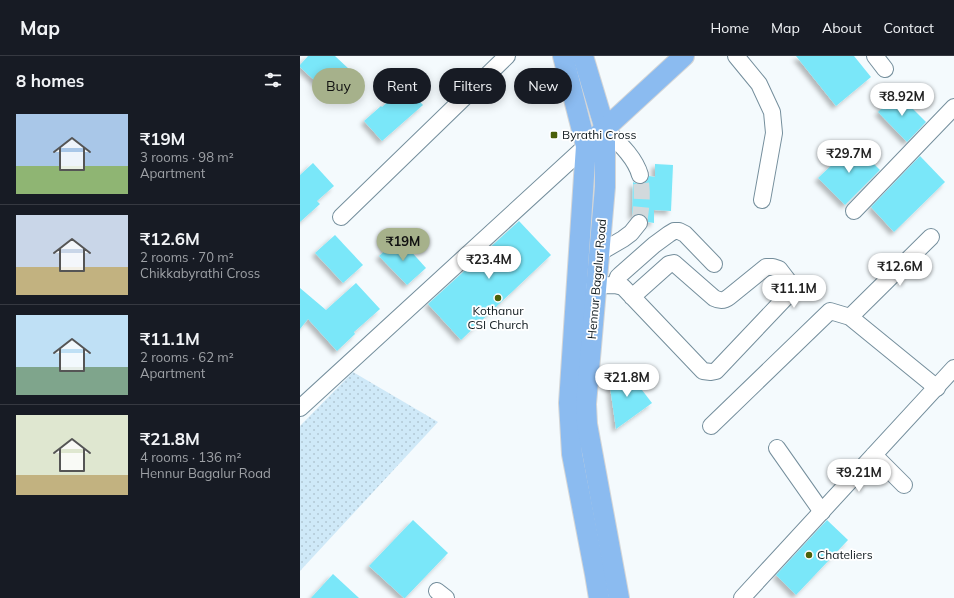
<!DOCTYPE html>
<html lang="en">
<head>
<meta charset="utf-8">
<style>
  :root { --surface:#171b24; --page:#20242c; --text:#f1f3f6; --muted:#9ea1a6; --line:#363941; --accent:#a6b18b }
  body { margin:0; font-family:Mulish,sans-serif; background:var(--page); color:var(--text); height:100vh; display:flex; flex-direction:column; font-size:15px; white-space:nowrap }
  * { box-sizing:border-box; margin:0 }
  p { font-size:13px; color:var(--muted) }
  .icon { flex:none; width:22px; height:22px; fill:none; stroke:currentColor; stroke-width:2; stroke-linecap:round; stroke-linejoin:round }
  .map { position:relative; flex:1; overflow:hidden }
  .panel { display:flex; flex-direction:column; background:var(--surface); width:300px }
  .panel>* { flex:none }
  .top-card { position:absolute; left:12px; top:12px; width:380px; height:36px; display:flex; gap:8px }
  .price { position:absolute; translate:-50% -34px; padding:0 9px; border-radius:14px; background:#fff; color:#222; font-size:13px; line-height:26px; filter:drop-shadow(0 1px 2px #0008) }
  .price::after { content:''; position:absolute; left:50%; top:24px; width:12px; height:9px; margin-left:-6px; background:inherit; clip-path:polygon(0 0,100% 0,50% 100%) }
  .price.current { background:var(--accent); color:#111 }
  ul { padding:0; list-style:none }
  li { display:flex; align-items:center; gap:12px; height:100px; padding:0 16px }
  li+li { border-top:1px solid var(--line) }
  li span { display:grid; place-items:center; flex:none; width:112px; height:80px; border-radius:0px; color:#555 }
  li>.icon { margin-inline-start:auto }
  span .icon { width:48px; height:48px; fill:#fffc; stroke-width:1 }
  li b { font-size:17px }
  h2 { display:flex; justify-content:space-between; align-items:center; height:48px; padding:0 16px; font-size:17px }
  .chip { padding:0 14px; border-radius:18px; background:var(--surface); box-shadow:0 2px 10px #0003; font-size:14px; line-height:36px }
  .chip.current { background:var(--accent); color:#111 }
  header { display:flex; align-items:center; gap:24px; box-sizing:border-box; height:56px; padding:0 20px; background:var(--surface); border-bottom:1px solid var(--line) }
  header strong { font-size:19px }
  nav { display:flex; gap:22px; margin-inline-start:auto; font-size:14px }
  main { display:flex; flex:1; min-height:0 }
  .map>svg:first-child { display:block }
  .grass { fill:url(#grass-dots) }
  .building { fill:#7ae7f9; filter:url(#shadow) }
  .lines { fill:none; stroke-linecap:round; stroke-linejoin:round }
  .minor-tunnel { stroke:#d2d9dc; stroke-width:16; stroke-dasharray:16 8; stroke-linecap:butt }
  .minor-casing { stroke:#748e9c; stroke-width:18 }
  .major-casing { stroke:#d4d6d7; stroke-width:22 }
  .minor { stroke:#fff; stroke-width:16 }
  .major { stroke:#8bbbf0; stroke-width:20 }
  .poi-dot { fill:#4b6009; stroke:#fff; stroke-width:1.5 }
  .labels { text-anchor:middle; stroke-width:3.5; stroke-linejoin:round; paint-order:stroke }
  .poi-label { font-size:12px; fill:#111b20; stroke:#fff; text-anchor:start }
  .street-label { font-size:12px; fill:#111b20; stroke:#fff }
</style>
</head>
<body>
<header>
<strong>Map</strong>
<nav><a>Home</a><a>Map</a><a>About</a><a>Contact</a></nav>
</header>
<main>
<section class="panel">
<h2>8 homes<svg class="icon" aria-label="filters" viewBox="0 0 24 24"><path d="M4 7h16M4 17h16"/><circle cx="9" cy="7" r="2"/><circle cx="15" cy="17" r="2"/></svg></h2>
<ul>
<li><span style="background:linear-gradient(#a9c7e8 65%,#8fb573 0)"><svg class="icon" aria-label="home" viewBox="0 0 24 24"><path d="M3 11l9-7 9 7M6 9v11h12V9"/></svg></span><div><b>₹19M</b><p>3 rooms · 98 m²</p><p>Apartment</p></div></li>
<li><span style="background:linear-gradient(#c9d6e8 65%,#c2b280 0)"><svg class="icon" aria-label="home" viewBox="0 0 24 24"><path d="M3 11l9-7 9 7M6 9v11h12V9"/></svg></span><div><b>₹12.6M</b><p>2 rooms · 70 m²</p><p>Chikkabyrathi Cross</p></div></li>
<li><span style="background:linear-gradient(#bfe0f5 65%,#7fa58c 0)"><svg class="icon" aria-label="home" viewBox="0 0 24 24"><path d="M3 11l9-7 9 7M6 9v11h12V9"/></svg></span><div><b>₹11.1M</b><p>2 rooms · 62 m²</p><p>Apartment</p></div></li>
<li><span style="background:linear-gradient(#dfe7d0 75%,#c2b280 0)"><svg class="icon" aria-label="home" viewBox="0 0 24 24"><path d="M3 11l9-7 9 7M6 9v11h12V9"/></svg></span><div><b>₹21.8M</b><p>4 rooms · 136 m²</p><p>Hennur Bagalur Road</p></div></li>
</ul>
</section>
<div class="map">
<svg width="654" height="542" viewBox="0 0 654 542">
  <defs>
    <pattern id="grass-dots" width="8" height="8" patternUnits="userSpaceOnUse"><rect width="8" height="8" fill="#cfe9f8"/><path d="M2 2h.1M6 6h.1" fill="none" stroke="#b1c7d4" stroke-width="1.8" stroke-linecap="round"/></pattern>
    <filter id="shadow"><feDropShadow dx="-3.5" dy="3.5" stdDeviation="2" flood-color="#0004"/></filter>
  </defs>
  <rect width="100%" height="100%" fill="#f4fafd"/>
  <path class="grass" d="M53,316L138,366L0,515V370Z"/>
  <g class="building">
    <path d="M8,0H35L50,14L29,38L0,11V9Z"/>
    <path d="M496,0H554L571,21L536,50Z"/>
    <path d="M105,30L123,49L82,85L64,65L81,50L82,51Z"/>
    <path d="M597,37L626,66L607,86L578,56Z"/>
    <path d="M552,86L580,114L545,149L518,122L536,105L534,104Z"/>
    <path d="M620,100L645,126L594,176L571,151Z"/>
    <path d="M13,107L34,130L17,145L20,148L0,166V119Z"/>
    <path d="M355,108L373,109L371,155L354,154V167L348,166V163L345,160L341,158H336L332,161L333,126L338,128H343L347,125L349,120L355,121Z"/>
    <path d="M219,165L251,199L161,284L128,248Z"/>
    <path d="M35,179L63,209L43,227L15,197Z"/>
    <path d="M99,182L126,212L107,229L79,200Z"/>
    <path d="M56,227L80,253L54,276L55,278L37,295L8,263L0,273V232L26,254Z"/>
    <path d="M325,312L352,347L316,373L309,324Z"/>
    <path d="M113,464L148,497L105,542H104L69,510Z"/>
    <path d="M527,464L548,484L496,539L476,519Z"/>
    <path d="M33,518L59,542H11Z"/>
  </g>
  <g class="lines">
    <path class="minor-tunnel" d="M339,167C342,149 343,136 340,119"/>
    <defs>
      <g id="minor">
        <path d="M436,0L459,28L472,56L474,77L462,144"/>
        <path d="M575,0L585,13"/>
        <path d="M305,73C318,86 335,101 340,119"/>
        <path d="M554,155L654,51"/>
        <path d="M41,161L207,0"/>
        <path d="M299,197L323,183L331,177L339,167"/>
        <path d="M315,229L318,221L320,219L354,189L369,178L374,175H379L385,178L414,208"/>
        <path d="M284,230L315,229L323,231L403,315L411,316L416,315L489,238L491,233L489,226L479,213L473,211H466L429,241C424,245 420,245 414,242L374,207L369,208L332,241"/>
        <path d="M550,261L631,181"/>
        <path d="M0,352L286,90"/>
        <path d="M411,370L530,255L550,261L637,332"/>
        <path d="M477,392L522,456"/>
        <path d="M574,399L604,429"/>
        <path d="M137,535L146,542"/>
        <path d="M442,542L654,312"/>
      </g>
      <g id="major">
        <path d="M263,0L286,90L269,347L272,398L295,518L299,542"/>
        <path d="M283,0L305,73V131L286,348L287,368L319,542"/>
        <path d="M297,80L384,0"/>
      </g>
    </defs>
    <use href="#minor" class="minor-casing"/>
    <use href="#major" class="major-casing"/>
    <use href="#minor" class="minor"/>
    <use href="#major" class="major"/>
  </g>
  <g class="poi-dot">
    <rect x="250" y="75" width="8" height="8" rx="2"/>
    <circle cx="198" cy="242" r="4"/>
    <circle cx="509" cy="499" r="4"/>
  </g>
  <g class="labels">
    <g class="poi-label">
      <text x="262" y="83">Byrathi Cross</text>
      <text x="198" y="259" text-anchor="middle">Kothanur<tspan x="198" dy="14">CSI Church</tspan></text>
      <text x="517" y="503">Chateliers</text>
    </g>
    <g class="street-label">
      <text transform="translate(297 223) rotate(-85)" y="4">Hennur Bagalur Road</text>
    </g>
  </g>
</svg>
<b class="price" style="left:602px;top:61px">₹8.92M</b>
<b class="price" style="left:549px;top:118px">₹29.7M</b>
<b class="price current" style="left:103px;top:206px">₹19M</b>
<b class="price" style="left:189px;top:224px">₹23.4M</b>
<b class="price" style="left:600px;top:231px">₹12.6M</b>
<b class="price" style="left:494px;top:253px">₹11.1M</b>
<b class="price" style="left:327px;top:342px">₹21.8M</b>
<b class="price" style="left:559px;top:437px">₹9.21M</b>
<div class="top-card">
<a class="chip current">Buy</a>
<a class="chip">Rent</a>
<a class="chip">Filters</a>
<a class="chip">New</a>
</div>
</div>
</main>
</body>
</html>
